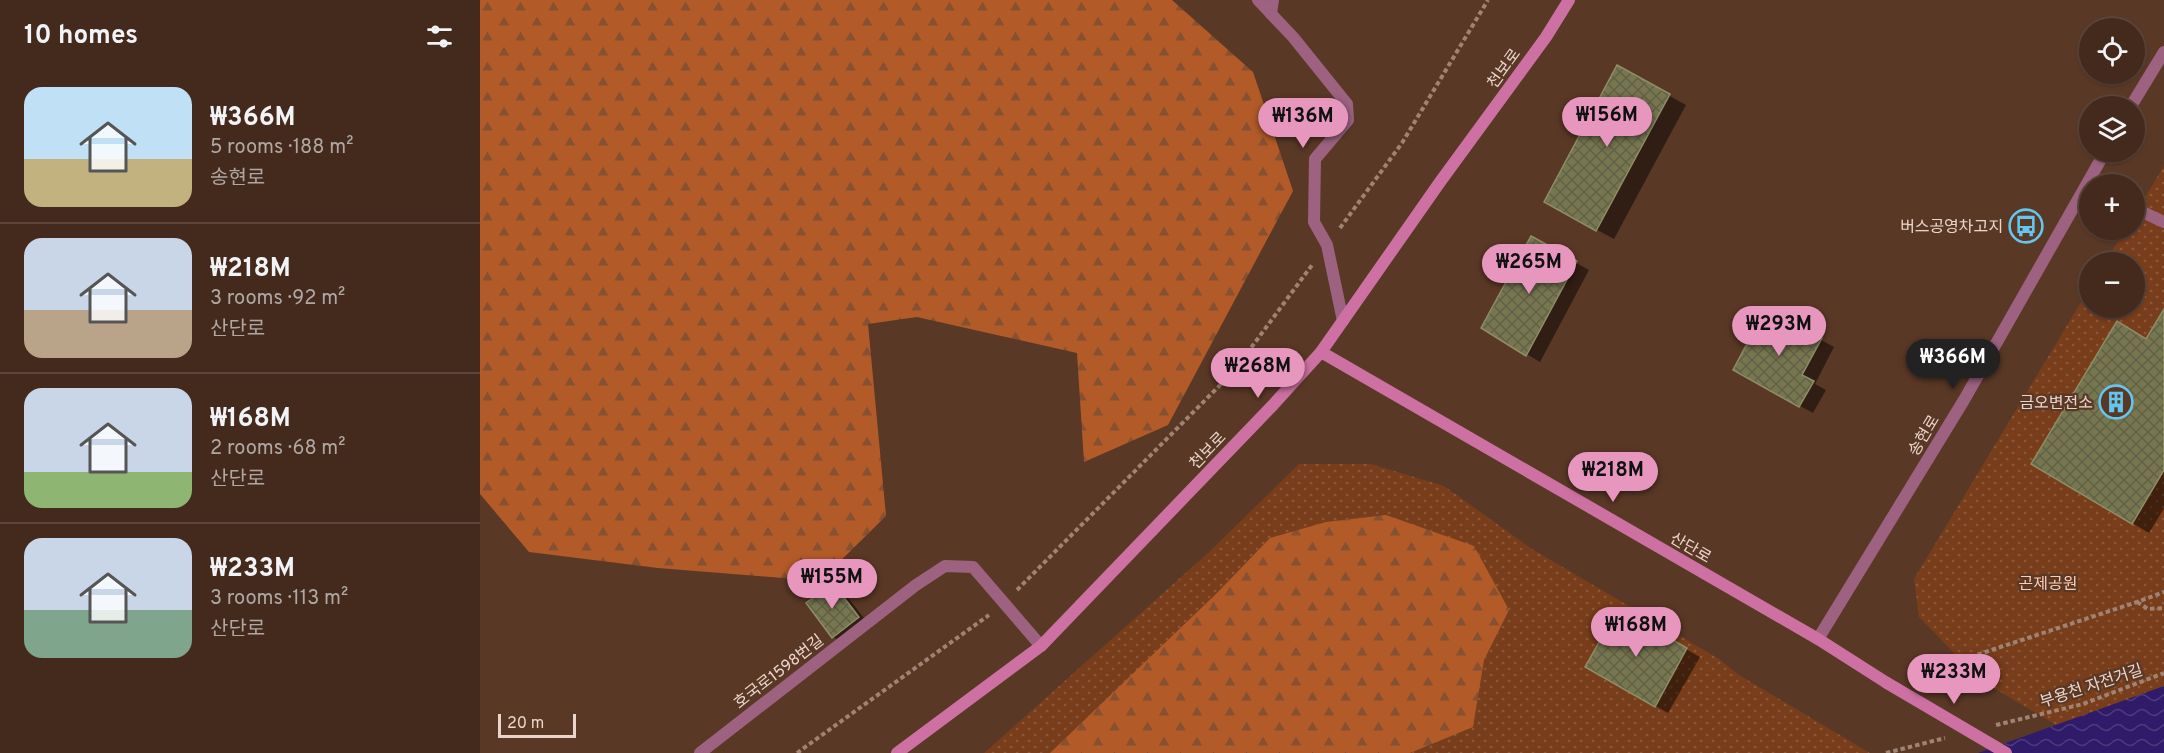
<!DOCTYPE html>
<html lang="en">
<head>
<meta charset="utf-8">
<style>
  :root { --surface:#442a1c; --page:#4b3225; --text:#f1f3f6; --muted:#afa7a3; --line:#5c463b; --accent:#e797bd }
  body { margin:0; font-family:Overpass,"Noto Sans KR",sans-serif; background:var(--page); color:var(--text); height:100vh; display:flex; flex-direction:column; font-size:22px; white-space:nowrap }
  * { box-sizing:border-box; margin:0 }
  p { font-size:20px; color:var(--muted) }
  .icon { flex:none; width:33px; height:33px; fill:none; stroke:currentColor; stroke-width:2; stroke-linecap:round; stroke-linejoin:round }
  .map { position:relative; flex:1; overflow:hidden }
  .sheet { display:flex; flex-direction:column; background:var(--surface); width:480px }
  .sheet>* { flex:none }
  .fabs { position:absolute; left:1599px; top:18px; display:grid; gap:12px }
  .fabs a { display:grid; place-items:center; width:66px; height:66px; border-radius:50%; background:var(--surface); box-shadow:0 2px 4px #0004,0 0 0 2px var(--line); font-size:30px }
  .scale { position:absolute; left:18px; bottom:15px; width:78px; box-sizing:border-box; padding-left:6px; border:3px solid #ebd5cb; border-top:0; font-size:16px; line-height:21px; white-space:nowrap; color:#ebd5cb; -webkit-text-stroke:4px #5a3826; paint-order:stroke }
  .price { position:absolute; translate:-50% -51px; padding:0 14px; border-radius:21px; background:var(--accent); color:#111; font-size:20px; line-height:39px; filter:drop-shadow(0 2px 3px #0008) }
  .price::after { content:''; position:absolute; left:50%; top:36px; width:18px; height:14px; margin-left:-9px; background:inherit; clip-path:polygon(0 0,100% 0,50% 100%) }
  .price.selected { background:#222; color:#fff }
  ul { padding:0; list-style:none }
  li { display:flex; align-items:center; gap:18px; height:150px; padding:0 24px }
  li+li { border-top:2px solid var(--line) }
  li span { display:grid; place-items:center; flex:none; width:168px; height:120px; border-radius:18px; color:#555 }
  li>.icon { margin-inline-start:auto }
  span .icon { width:72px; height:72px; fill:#fffc; stroke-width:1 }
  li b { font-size:26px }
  h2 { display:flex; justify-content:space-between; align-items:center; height:72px; padding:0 24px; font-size:26px }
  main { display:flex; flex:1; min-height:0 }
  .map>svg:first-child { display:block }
  .grass { fill:url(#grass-dots) }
  .forest { fill:url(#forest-firs) }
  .water { fill:url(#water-waves) }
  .shadow { fill:#0007 }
  .building { fill:url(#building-cross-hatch); stroke:#8e8e66; stroke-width:1.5 }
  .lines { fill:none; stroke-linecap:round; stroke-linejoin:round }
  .path { stroke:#9f8374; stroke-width:4; stroke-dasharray:4.5 3; stroke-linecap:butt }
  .service { stroke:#9c6280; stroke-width:12 }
  .minor { stroke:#9c6280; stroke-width:12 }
  .secondary { stroke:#cd71a2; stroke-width:12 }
  .secondary-bridge { stroke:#cd71a2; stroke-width:12 }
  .labels { text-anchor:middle; stroke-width:4.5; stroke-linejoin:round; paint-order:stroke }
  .street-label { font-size:16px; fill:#ebd5cb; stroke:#5a3826 }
  .poi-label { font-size:16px; fill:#ebd5cb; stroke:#5a3826; text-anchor:end }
  .park-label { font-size:16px; fill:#fdcdb5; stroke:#5a3826 }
</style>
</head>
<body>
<main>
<section class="sheet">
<h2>10 homes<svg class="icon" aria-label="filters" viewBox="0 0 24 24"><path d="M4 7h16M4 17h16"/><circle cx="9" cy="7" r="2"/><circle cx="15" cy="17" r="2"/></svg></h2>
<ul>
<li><span style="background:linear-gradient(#bfe0f5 60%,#c2b280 0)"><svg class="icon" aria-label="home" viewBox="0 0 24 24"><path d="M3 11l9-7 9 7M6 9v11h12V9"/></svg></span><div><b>₩366M</b><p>5 rooms · 188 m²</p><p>송현로</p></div></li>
<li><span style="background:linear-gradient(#c9d6e8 60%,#b9a48a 0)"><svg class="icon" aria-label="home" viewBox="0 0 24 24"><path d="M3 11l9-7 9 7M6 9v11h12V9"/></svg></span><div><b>₩218M</b><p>3 rooms · 92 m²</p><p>산단로</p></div></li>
<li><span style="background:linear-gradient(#c9d6e8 70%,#8fb573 0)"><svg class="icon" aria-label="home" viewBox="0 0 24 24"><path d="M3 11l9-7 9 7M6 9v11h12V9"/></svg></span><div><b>₩168M</b><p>2 rooms · 68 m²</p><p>산단로</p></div></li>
<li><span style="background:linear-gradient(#c9d6e8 60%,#7fa58c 0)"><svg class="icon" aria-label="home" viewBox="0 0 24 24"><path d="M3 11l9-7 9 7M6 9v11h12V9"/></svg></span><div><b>₩233M</b><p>3 rooms · 113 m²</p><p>산단로</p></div></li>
</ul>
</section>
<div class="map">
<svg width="1684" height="753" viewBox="0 0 1684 753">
  <defs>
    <pattern id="grass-dots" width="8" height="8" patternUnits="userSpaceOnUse" patternTransform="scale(1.5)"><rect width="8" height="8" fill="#783d1a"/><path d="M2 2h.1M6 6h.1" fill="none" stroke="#8b583a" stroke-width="1.8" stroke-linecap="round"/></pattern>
    <pattern id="forest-firs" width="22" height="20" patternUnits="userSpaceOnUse" patternTransform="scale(1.5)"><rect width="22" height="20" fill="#b25b28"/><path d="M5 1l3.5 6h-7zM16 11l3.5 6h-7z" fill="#875030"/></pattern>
    <pattern id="water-waves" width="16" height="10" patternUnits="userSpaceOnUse" patternTransform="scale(1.5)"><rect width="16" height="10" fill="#2f1b6a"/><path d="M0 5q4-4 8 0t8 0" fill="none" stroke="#4d3b7e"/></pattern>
    <pattern id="building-cross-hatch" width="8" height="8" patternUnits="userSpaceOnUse" patternTransform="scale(1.5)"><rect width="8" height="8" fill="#76764f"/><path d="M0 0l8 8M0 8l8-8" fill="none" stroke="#636048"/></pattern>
  </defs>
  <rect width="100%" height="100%" fill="#5a3826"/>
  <g class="grass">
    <path d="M1684,166V753H1624L1500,680L1439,617L1434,579L1609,289L1610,308H1654V262H1625L1645,230H1654L1655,214Z"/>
    <path d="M819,464H891L964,486L1052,549L1239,659L1259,675L1390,753H504L728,553Z"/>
  </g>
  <g class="forest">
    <path d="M0,0H692L773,72L813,191L688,425L604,462L597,353L437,317L388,324L406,516L340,581L178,568L49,552L0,494Z"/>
    <path d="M906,515L994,546L1029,610L1004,660L993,727L930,753H570L737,593L790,538L846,522Z"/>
  </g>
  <path class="water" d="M1684,686V753H1498Z"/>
  <g class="shadow">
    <path d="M1138,67L1206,105L1134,239L1082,211Z"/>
    <path d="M1051,238L1109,270L1060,362L1003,328Z"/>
    <path d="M1287,310L1354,347L1335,384L1346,390L1333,413L1255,370Z"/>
    <path d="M1684,312V508L1669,533L1553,464L1667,340Z"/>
    <path d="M354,585L362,590L387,622L362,642L353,637Z"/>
    <path d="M1138,611L1220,657L1188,713L1107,667Z"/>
  </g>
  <g class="building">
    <path d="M1137,65L1190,94L1116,231L1064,202Z"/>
    <path d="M1051,236L1097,261L1046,356L1001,328Z"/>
    <path d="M1286,308L1342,338L1322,375L1334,381L1319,407L1253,370Z"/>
    <path d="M1684,309V470L1652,524L1551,464L1637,321L1666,339Z"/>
    <path d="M353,583L379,617L352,638L326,603Z"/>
    <path d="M1138,609L1207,648L1175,707L1105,667Z"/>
  </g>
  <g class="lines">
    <g class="path">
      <path d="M860,228L922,143L1008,0"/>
      <path d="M537,590L754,371L832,265"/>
      <path d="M1657,602L1668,609L1684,608"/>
      <path d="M1469,664L1657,602L1684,592"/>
      <path d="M1516,725L1603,704L1684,673"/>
      <path d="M317,753L509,615"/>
      <path d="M1406,753L1465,738"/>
    </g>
    <g class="service">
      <path d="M791,14L793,0"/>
      <path d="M1654,208L1684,222"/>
    </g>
    <g class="minor">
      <path d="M778,0L813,37L867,104L868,120L835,159L834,222L847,245L863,321"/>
      <path d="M1651,106L1684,52"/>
      <path d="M1338,639L1484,400L1625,152"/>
      <path d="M220,753L436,585L465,566L493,567L561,646"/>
    </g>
    <g class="secondary">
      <path d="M841,352L1338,639L1407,683"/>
      <path d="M417,753L561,646L793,405L841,352L960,182L1066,37L1089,0"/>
    </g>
    <path class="secondary-bridge" d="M1407,683L1526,753"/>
  </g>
  <defs>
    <symbol id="bus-ring" viewBox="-11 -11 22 22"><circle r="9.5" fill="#5a3826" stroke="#64c5ee" stroke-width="1.5"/><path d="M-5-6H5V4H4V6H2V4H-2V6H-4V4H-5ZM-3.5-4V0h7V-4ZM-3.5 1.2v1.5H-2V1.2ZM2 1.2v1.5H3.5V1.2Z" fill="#64c5ee"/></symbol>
    <symbol id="building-ring" viewBox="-11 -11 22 22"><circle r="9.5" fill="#5a3826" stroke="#64c5ee" stroke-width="1.5"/><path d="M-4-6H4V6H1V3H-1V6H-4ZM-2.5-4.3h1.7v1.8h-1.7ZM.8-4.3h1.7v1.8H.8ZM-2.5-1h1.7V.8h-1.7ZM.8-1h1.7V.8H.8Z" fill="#64c5ee"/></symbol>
  </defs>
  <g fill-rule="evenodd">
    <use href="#bus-ring" x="1527" y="207" width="38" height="38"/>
    <use href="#building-ring" x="1617" y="383" width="38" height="38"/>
  </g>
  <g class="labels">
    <g class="street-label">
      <text transform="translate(1023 68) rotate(-54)" y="6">천보로</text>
      <text transform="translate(1443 435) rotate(-59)" y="6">송현로</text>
      <text transform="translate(727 450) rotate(-46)" y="6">천보로</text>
      <text transform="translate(1211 547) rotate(30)" y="6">산단로</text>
      <text transform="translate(298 671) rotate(-38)" y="6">호국로1598번길</text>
      <text transform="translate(1611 685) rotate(-18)" y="6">부용천 자전거길</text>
    </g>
    <g class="poi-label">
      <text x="1523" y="232">버스공영차고지</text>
      <text x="1613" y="408">금오변전소</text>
    </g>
    <g class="park-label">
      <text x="1568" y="589">곤제공원</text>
    </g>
  </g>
</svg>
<div class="fabs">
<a><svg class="icon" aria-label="locate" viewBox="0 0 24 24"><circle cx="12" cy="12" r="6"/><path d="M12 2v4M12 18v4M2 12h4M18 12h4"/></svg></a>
<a><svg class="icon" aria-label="layers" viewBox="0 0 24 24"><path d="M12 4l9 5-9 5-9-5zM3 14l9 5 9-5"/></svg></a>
<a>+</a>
<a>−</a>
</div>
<div class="scale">20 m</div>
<b class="price" style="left:1127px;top:148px">₩156M</b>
<b class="price" style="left:823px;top:149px">₩136M</b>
<b class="price" style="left:1049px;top:295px">₩265M</b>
<b class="price" style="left:1299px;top:357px">₩293M</b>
<b class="price selected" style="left:1473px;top:390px">₩366M</b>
<b class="price" style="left:778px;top:399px">₩268M</b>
<b class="price" style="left:1133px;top:503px">₩218M</b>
<b class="price" style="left:352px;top:610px">₩155M</b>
<b class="price" style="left:1156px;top:658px">₩168M</b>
<b class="price" style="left:1474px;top:705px">₩233M</b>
</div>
</main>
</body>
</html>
